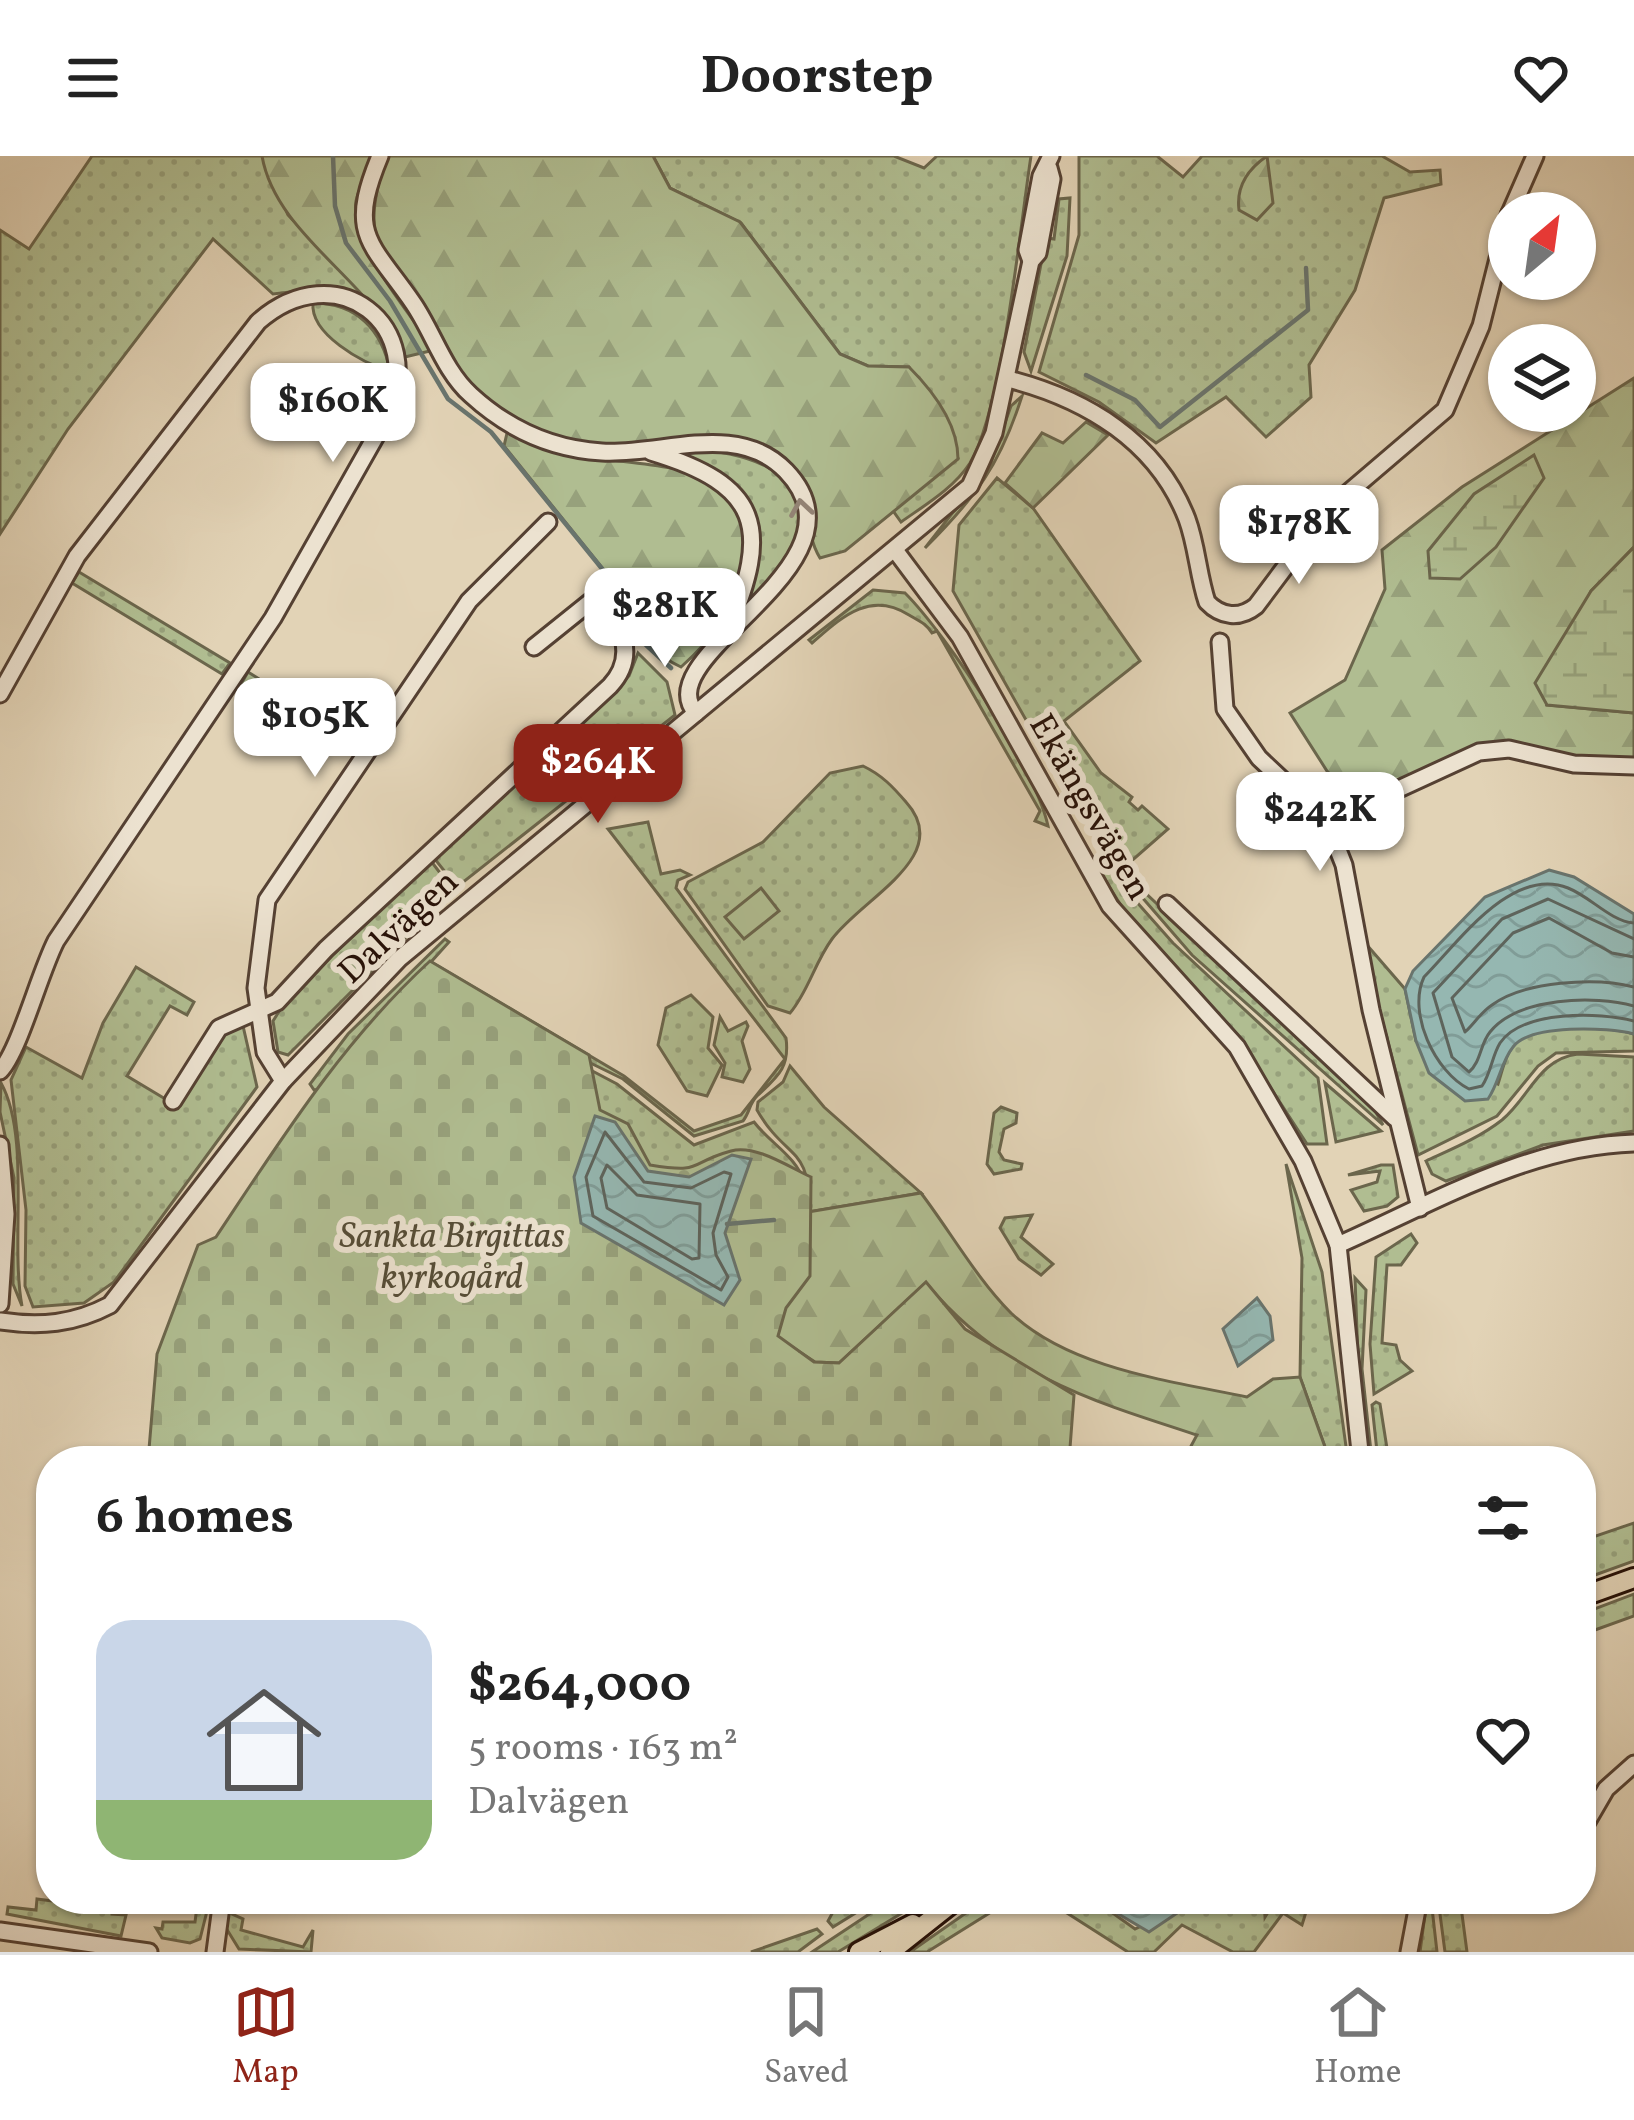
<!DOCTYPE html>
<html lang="en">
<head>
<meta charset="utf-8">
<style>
  :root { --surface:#fff; --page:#f6f6f6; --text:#222; --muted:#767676; --line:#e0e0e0; --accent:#8f2418 }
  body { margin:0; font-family:Vollkorn,serif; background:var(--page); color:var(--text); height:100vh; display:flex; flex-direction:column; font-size:45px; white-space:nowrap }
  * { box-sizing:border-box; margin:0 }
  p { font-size:39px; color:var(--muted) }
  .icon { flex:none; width:66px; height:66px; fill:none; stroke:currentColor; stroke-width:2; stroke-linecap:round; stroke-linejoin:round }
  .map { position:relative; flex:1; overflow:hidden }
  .side { position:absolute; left:36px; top:1290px; width:1560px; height:468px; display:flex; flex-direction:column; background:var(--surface); border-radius:48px; box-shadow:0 3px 9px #0004 }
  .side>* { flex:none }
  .needle { width:78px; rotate:29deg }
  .buttons { position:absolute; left:1488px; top:36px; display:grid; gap:24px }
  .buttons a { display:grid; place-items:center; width:108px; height:108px; border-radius:50%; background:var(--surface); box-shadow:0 3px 9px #0004; font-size:60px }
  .price { position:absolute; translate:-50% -102px; padding:0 27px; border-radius:24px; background:#fff; color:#222; font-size:39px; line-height:78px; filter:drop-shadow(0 3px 6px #0008) }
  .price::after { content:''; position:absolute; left:50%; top:72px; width:36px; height:27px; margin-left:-18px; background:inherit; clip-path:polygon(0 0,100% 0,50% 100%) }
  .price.active { background:var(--accent); color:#fff }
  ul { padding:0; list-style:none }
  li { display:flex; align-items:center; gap:36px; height:300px; padding:0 60px }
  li+li { border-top:3px solid var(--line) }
  li span { display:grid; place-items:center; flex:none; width:336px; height:240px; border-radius:36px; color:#555 }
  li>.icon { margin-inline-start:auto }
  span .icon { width:144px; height:144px; fill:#fffc; stroke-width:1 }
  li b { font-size:51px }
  h2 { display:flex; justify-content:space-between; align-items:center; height:144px; padding:0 60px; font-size:51px }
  header { display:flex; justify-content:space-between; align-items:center; height:156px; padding:0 60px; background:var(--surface); font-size:54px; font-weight:700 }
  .dock { display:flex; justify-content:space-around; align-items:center; height:168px; border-top:3px solid var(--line); background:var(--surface); font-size:33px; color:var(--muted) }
  .dock a { display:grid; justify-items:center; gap:6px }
  .dock .active { color:var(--accent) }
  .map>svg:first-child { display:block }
  .grass { fill:url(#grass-dots); stroke:#6b664c; stroke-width:3 }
  .forest { fill:url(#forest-firs); stroke:#6b664c; stroke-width:3 }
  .wetland { fill:url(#wetland-marsh); stroke:#6b664c; stroke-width:3 }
  .cemetery { fill:url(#cemetery-stones); stroke:#6b664c; stroke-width:3 }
  .pitch { fill:#b0bd91; stroke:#6b664c; stroke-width:3 }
  .water { fill:url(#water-waves); stroke:#69746d; stroke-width:3 }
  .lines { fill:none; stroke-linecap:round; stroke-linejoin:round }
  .shore { stroke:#5e645c; stroke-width:3 }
  .stream { stroke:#69746d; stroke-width:4.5 }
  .minor-casing { stroke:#554133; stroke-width:21 }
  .major-casing { stroke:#261007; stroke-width:24 }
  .minor { stroke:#ece2d0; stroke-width:15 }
  .major { stroke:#e2d3b6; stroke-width:18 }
  .oneway { stroke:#938476 }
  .labels { text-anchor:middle; stroke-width:12; stroke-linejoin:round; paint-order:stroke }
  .street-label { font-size:36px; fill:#261007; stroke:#ece2d0 }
  .park-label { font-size:36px; font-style:italic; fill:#564d37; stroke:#ece2d0 }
</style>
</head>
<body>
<header><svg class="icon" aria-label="menu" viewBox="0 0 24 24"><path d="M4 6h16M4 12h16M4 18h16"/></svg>Doorstep<svg class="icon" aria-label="heart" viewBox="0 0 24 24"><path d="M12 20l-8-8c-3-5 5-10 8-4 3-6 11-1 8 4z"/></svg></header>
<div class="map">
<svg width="1634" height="1796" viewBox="0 0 1634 1796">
  <defs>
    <pattern id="grass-dots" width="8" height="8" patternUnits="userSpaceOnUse" patternTransform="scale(3)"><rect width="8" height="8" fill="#b0bd91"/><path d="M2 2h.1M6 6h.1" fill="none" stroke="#97a17c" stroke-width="1.8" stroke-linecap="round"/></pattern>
    <pattern id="forest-firs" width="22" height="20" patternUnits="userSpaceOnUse" patternTransform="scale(3)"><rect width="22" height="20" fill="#b0bd91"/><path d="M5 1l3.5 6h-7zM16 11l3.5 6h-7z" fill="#97a17c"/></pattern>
    <pattern id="wetland-marsh" width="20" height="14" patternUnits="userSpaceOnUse" patternTransform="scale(3)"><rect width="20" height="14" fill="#b0bd91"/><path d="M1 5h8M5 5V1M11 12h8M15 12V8" fill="none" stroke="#97a17c"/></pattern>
    <pattern id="cemetery-stones" width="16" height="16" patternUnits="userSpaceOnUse" patternTransform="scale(3)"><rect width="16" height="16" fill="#b0bd91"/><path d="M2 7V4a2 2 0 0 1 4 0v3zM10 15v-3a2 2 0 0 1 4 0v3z" fill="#97a17c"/></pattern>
    <pattern id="water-waves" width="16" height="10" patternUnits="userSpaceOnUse" patternTransform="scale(3)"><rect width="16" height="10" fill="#95b7b1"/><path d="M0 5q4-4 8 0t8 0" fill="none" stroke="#809c97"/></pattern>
  </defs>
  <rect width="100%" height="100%" fill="#e2d3b6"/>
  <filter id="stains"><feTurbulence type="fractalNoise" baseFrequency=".00167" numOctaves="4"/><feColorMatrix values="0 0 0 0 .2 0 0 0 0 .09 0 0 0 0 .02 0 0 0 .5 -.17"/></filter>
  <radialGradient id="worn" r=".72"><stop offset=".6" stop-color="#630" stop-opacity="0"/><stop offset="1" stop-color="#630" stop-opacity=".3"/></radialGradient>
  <g class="grass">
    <path d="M92,0H262L288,59L374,149L333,131L273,138L213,83L68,273L0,378V74L29,93Z"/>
    <path d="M653,0H894L924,12L937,0H1031C1020,71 1003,252 970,307C954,332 925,349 901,366L891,352L958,302L909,211L868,210L840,198L741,67L670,32Z"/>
    <path d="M1079,0H1157L1183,21L1202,0H1382L1410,16L1440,14L1441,28L1384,42L1355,134L1309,209L1311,241L1266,281L1226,241L1156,287L1099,246L1039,216L1079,79Z"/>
    <path d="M1070,42L1067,100L1031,215L1024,196L1046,82L1054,83L1059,43Z"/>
    <path d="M313,147C357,147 382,174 390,215C362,207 310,178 313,147Z"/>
    <path d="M1022,240C1000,309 976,341 925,392L990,309L1011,250Z"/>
    <path d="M692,294C735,294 819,314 798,377C787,413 758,440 734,468L755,422L757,372L673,298Z"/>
    <path d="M997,322L1033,352L1140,505L1064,565L1101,617L1132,641L1129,646L1138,654L1142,650L1168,673L1121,714L1373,951L1383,969L1192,799L1115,710L1068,638L953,435L959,369Z"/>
    <path d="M79,416L230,507L222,518L72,427Z"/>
    <path d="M873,434L905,437C947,479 1036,614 1048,670L1035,665L1040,655L937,475L932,477C926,467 919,465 909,459C869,434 841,462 812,487L809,484Z"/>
    <path d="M638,497L667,526L675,559L457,731L434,702L629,520Z"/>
    <path d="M248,516L311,556L303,567L241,528Z"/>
    <path d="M863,610C882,619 893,631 906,646C955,700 862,742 832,783C815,806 808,836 790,857L768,850L685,733L688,726L763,686L830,617Z"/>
    <path d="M648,666L661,718L680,714L690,719L678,724L676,732L786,882C790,912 777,921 757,940C749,948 750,956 743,965L694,980L623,923L568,896L314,934L310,928L348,878L445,783L449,786L431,806L624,920L694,975L741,959L785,903L608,673Z"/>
    <path d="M431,705L453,734L288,899L278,896L273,865L287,843Z"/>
    <path d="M1103,708L1173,787L1318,922L1327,988H1307L1235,877L1136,774L1099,714Z"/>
    <path d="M1360,781L1405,833L1416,885L1498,928C1503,913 1506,894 1519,884C1545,866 1606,870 1634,878V895L1556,897L1538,910L1497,960L1418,999Z"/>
    <path d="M136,811L194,846L187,859L170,850L127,920L177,950L223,876L243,870L257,931L114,1126L84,1147L33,1151L25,1130L26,1054L11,924L26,891L82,922L103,867Z"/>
    <path d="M691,839L713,861L708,892L722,909L707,940L687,935L658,889L666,852Z"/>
    <path d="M720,861L728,875L746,866L748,870L742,885L750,913L743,926L722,921L725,907L714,889Z"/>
    <path d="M1578,898L1634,901V975L1543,989L1446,1025L1432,1018L1426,1005C1452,993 1479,982 1502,964C1530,941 1538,903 1578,898Z"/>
    <path d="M581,909L617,928L694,989L754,966C770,987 797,1001 804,1026L554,1051Z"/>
    <path d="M790,910L824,951L921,1037L808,1056C812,989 786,1005 757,954L758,946L783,926Z"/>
    <path d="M1,927C31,981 10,1087 22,1150L13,1128L14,1022L0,956Z"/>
    <path d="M1325,927L1381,975L1336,986Z"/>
    <path d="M1001,951L1017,957L1016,967L1004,973L999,996L1004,1004L1022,1008L1021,1013L994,1018L987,1008L994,957Z"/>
    <path d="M1286,1008L1322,1116L1348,1305H1330L1300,1221L1302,1102Z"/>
    <path d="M1381,1009H1393L1398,1041L1387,1050L1364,1055L1351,1034L1377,1026L1380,1015L1348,1019Z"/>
    <path d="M1032,1059L1021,1081L1053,1108L1041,1119L1019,1103L1000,1072L1005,1062Z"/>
    <path d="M1411,1078L1417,1087L1401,1109H1387L1382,1187L1396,1189L1400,1204L1412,1215L1374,1238L1370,1188L1376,1101Z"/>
    <path d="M1355,1122L1366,1134L1362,1213L1372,1305L1359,1230Z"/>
    <path d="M1376,1246L1380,1248L1389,1305H1378L1372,1249Z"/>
    <path d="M1634,1367V1405L1581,1424V1385Z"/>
    <path d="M1634,1438V1460L1581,1479V1458Z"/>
    <path d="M37,1743L100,1751L102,1743H113L112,1758L126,1759L121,1780L7,1758L8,1751L36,1754Z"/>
    <path d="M198,1743H210L200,1783L190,1787L162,1782L156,1772L162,1773L163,1766H195Z"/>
    <path d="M229,1743H234L232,1758L243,1763L241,1774L303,1791L313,1774L311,1796L239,1793L226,1772Z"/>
    <path d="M840,1743H878L833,1771L828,1765Z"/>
    <path d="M892,1743H925L838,1796H812Z"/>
    <path d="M986,1743H1012L927,1796H910Z"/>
    <path d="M1045,1743H1093L1135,1773L1198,1743H1264L1265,1761L1276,1743H1310L1302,1769L1283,1757L1254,1796H1233L1182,1769L1154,1796H1128Z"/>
    <path d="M1427,1743H1431L1437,1796H1420Z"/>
    <path d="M1438,1743H1460L1467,1796H1445Z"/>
    <path d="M817,1773L822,1778L798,1796H751Z"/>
  </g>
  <g class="forest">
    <path d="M262,0H374C369,14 359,30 356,45C349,89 410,156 434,194L405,201C373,125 276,80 262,0Z"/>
    <path d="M386,0H653L670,32L740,66L840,198L868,210L909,211C933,235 958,268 958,303L845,395L820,402C797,364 824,331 776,299C751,283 725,287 696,288C614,291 537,296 473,234C452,214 437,182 421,158C376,90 361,83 386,0Z"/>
    <path d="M1267,0L1273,47L1257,64L1239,54C1236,31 1248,13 1267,0Z"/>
    <path d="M1634,222V391L1591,435L1547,549L1634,557V606L1581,604L1511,589L1397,627L1346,635L1327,615L1290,557L1345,524L1385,433L1382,394L1462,331Z"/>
    <path d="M1086,266L1108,279L1033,352L1005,327L1042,277L1063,287Z"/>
    <path d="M508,273C531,282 554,292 578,298C650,316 761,296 742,409C734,454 715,481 681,511C652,498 642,479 633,450L504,290Z"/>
    <path d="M921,1037C950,1075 977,1123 1011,1157C1070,1213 1171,1225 1247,1241L1273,1223L1300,1221L1330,1305H1183L1197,1279C1088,1244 1002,1218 926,1127L839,1207L815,1206L777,1181L808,1056Z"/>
  </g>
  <g class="wetland">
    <path d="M1534,299L1544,322L1496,391L1460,423L1430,422L1428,395L1474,338Z"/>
    <path d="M1634,391V557L1547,549L1535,527L1591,435Z"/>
  </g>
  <path class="cemetery" d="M430,805L589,899L600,954L628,968L650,1009C705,1018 687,1007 731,995C755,988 789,1011 811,1021L810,1120L786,1152L778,1180L814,1206L839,1207L926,1126L965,1173L1074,1239L1069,1305H148L157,1198L198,1089L216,1081C282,982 342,886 430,805Z"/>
  <path class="pitch" d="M761,732L779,755L744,783L725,761Z"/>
  <g class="water">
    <path d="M1549,714L1574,721L1634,758V878C1608,871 1530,868 1513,891C1501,906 1499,927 1488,943L1465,945L1429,917L1416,885L1405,833L1413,815L1485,741Z"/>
    <path d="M595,960L615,966L648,1015L689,1021L732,999L751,1003L725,1077L740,1124L724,1149L581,1067L574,1021Z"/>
    <path d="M1257,1142L1270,1160L1273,1184L1238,1210L1223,1173Z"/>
    <path d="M1093,1743H1198L1149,1776Z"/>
  </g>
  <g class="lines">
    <g class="shore">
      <path d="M1634,767C1610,765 1591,741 1568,732C1512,709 1457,788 1424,821C1407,857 1435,916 1469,933L1482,930C1491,917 1492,900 1500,887C1522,854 1600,856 1634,865"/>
      <path d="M1634,783L1548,743L1502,763L1433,837L1452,901L1469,916C1481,906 1480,888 1490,876C1518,841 1595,839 1634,850"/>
      <path d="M1634,801L1612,797L1549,762L1513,777L1452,842L1465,876C1474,868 1481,856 1492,849C1524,825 1596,821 1634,831"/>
      <path d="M605,976L644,1026L691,1032L724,1016L731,1018L713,1077L716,1099L728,1121L721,1134L593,1060L586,1021Z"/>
      <path d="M607,1009L637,1039L700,1048L699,1102L692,1103L607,1052L601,1022Z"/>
    </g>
    <g class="stream">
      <path d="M333,0L335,50L346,87L390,145L448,243L491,276L616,430L646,489L671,512"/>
      <path d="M1086,219L1135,244L1160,271L1308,154L1306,112"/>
      <path d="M727,1068L774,1064"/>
    </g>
    <defs>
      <g id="minor">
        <path d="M380,0C347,79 370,85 413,147C433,176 444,215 471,239C508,273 552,293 602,296C662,300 737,264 786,315C877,410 645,498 696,557"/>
        <path d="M1510,57L1535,0"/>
        <path d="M1031,105L1027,94L1041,20L1051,0"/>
        <path d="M1008,223C1086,243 1157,285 1187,363C1197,390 1198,419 1207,446C1221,461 1240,463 1256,450L1328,354L1445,254L1481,170L1509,59"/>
        <path d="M651,296C761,329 771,372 728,474"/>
        <path d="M895,394L960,481L1110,750L1237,891L1303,1005L1338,1089L1361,1305"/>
        <path d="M1220,486L1225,553L1259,602L1327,666L1344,709L1371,854L1420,1052"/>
        <path d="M0,538L77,400L258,166C336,97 430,169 386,262L273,462L56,785C39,818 19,896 0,915"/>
        <path d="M1327,666L1479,596L1509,593L1574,608L1634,610"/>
        <path d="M1167,748L1395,962"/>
        <path d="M283,925L265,896L256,832L267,744L469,445L548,366"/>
        <path d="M173,945L219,872L277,846L326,793L610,530C637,501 624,467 595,442L534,491"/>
        <path d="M0,989L6,1058L0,1148"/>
        <path d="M1338,1089C1433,1047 1528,990 1634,987"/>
        <path d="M0,1165C40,1171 74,1168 110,1149L283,925L399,803L970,330L994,277L1031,105L1038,97L1052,23L1049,12"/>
        <path d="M1581,1676L1606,1633L1634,1608"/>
        <path d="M1540,1747L1543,1743"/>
        <path d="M0,1775L149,1796"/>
        <path d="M215,1796L222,1743"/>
        <path d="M1409,1796L1419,1743"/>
      </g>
      <g id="major">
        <path d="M1581,1441L1634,1422"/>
        <path d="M859,1796L913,1768"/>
        <path d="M890,1796L957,1743"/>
      </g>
    </defs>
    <use href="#minor" class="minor-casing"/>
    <use href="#major" class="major-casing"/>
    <use href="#minor" class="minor"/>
    <use href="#major" class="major"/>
  </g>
  <defs><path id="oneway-chevron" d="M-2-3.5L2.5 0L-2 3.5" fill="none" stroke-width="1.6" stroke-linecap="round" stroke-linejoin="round" transform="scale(3)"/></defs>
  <use class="oneway" href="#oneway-chevron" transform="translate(801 352) rotate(-99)"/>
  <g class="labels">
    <g class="street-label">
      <text transform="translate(1092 650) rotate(60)" y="13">Ekängsvägen</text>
      <text transform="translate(397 769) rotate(-43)" y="13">Dalvägen</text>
    </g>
    <g class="park-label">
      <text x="452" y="1091">Sankta Birgittas<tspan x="452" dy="41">kyrkogård</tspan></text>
    </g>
  </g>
  <rect width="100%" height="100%" filter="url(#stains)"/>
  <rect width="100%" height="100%" fill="url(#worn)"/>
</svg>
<div class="buttons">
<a><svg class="needle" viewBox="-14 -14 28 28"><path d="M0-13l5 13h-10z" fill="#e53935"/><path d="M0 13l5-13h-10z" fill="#767676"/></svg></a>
<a><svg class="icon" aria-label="layers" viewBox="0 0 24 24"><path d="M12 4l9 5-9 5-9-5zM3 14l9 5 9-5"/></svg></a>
</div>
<b class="price" style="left:333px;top:309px">$160K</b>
<b class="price" style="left:1299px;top:431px">$178K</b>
<b class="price" style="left:665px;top:514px">$281K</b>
<b class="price" style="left:315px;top:624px">$105K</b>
<b class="price active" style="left:598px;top:670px">$264K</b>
<b class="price" style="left:1320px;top:718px">$242K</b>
<section class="side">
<h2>6 homes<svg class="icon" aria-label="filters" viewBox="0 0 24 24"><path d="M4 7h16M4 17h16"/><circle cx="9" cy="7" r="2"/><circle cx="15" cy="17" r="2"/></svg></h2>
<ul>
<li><span style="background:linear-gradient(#c9d6e8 75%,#8fb573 0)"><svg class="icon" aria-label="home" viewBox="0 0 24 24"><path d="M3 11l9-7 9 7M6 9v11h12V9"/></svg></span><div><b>$264,000</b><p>5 rooms · 163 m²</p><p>Dalvägen</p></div><svg class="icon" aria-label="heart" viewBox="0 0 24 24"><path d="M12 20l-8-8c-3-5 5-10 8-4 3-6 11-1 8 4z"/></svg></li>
</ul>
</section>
</div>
<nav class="dock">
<a class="active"><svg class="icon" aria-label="map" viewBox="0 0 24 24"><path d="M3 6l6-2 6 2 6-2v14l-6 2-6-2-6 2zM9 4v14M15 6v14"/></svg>Map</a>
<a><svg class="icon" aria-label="saved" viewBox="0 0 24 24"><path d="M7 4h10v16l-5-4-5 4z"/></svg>Saved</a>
<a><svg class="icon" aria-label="home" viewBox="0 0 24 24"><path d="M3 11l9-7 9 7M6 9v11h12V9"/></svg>Home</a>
</nav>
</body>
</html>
